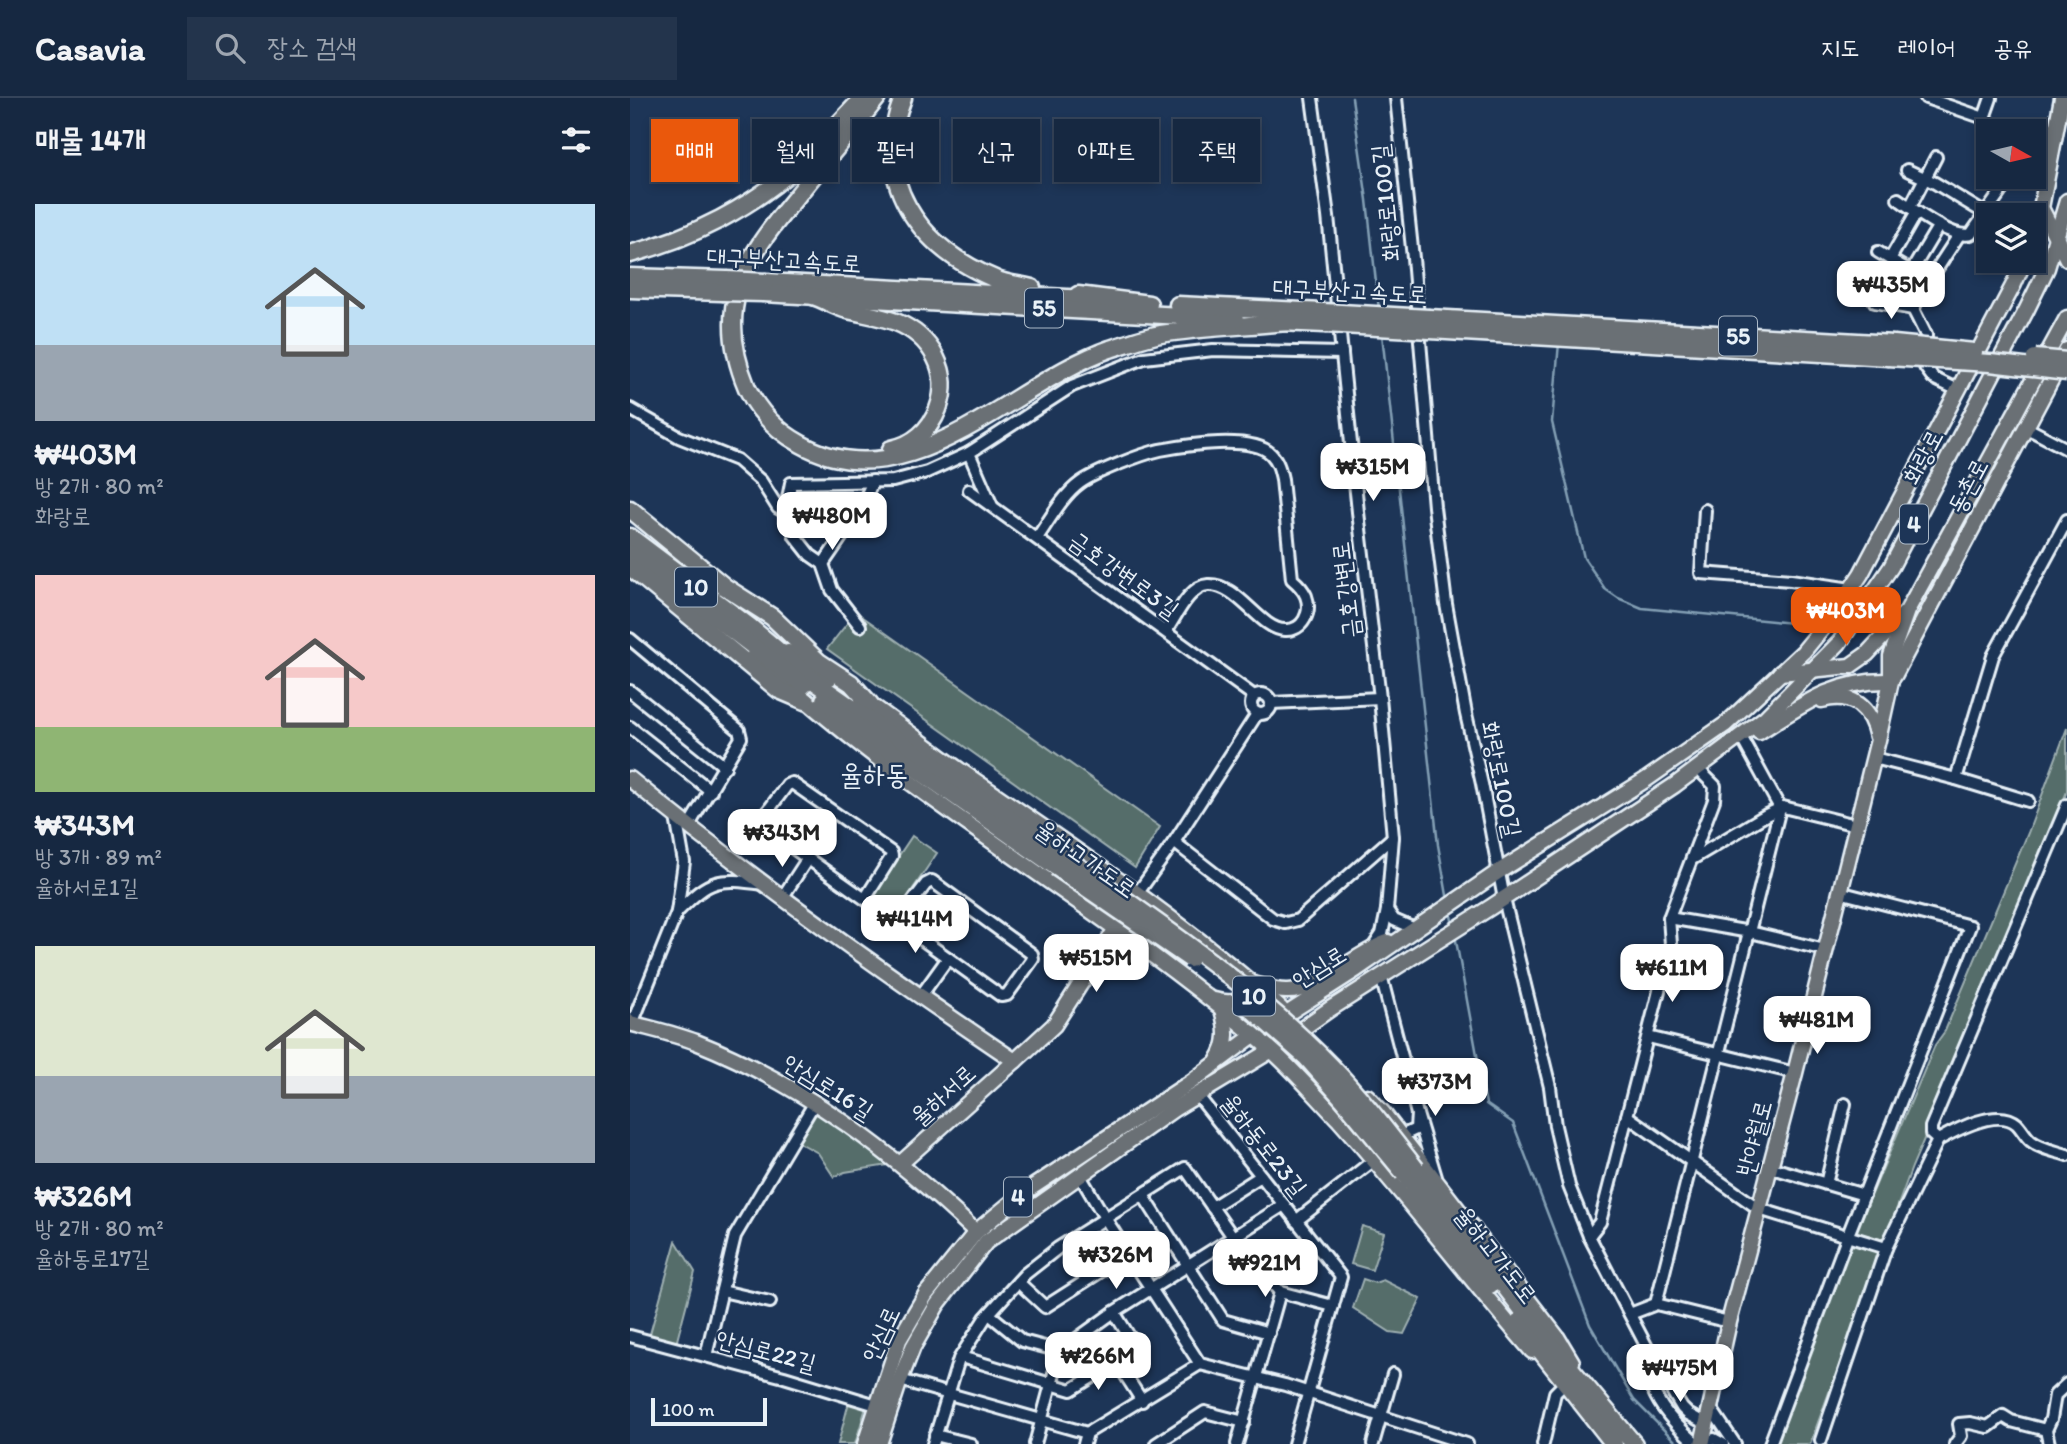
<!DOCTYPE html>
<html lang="ko">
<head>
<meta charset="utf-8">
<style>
  :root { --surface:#162841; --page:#23344c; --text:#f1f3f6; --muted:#9ea6b1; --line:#35445a; --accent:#ea580c }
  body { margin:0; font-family:Itim,"Poor Story",sans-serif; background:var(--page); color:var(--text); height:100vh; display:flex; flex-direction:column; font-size:26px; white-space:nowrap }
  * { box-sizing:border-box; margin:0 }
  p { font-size:23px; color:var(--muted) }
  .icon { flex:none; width:38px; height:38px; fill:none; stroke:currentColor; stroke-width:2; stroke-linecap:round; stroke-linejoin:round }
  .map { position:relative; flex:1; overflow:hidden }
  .sheet { display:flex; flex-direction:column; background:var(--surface); width:630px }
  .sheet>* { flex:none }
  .banner { position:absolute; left:21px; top:21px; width:665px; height:63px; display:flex; gap:14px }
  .needle { width:46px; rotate:98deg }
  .tools { position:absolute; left:1346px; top:21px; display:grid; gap:14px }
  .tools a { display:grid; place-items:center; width:70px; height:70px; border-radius:0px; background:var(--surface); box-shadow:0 4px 10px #0003,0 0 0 2px var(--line); font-size:35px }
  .scale { position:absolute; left:21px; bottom:18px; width:116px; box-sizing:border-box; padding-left:7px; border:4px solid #e8f1f8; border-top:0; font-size:19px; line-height:24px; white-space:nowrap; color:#e8f1f8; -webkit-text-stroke:5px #1d3557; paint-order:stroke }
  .price { position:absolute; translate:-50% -60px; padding:0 16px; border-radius:14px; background:#fff; color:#222; font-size:23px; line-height:46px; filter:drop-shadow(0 2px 4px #0008) }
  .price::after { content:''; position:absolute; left:50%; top:42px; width:21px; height:16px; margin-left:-10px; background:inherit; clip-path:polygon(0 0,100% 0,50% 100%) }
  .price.active { background:var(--accent); color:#fff }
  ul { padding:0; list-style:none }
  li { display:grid; align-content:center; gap:14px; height:371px; padding:0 35px }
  li span { display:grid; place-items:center; height:217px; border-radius:0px; color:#555 }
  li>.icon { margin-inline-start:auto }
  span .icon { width:126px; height:126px; fill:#fffc; stroke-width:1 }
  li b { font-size:30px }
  h2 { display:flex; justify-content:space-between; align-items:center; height:84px; padding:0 35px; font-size:30px }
  .chip { padding:0 24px; border-radius:0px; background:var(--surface); box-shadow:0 4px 10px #0003,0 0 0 2px var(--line); font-size:24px; line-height:63px }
  .chip.active { background:var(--accent); color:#fff }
  header { display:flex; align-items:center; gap:42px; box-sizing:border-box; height:98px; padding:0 35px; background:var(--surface); border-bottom:2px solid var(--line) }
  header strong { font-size:33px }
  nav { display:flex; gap:38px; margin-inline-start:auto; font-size:24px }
  .search { width:490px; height:63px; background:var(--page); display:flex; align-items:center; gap:18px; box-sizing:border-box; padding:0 24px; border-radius:0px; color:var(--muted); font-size:26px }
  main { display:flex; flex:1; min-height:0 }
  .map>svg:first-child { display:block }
  .green { fill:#546d6a; stroke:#9eafb1; stroke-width:2 }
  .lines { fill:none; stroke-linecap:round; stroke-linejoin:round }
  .stream { stroke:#839fb4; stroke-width:2.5 }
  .minor-casing { stroke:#e8f1f8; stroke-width:16 }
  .major-casing { stroke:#e8f1f8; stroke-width:19 }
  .highway-casing { stroke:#e8f1f8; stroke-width:21 }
  .minor { stroke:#1d3557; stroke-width:10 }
  .major { stroke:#6b7074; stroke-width:14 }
  .highway { stroke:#6b7074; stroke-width:16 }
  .highway-bridge-casing { stroke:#e8f1f8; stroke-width:21; stroke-linecap:butt }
  .highway-bridge { stroke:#6b7074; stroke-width:16 }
  .labels { text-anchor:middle; stroke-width:5; stroke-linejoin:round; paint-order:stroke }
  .shield { fill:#1d3557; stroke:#abb9c8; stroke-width:2 }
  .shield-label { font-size:23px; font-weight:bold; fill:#e8f1f8 }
  .street-label { font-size:24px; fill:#e8f1f8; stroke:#1d3557 }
  .quarter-label { font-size:28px; fill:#e8f1f8; stroke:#1d3557 }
</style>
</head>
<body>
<header>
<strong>Casavia</strong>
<div class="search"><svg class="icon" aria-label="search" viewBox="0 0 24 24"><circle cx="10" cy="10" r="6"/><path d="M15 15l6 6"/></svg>장소 검색</div>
<nav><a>지도</a><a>레이어</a><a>공유</a></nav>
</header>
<main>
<section class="sheet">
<h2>매물 14개<svg class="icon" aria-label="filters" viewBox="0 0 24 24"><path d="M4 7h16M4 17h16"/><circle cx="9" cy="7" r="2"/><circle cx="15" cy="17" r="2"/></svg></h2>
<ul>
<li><span style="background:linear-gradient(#bfe0f5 65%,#9aa5b1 0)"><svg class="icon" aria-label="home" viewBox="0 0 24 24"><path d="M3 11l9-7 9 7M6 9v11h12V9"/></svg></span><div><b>₩403M</b><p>방 2개 · 80 m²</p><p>화랑로</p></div></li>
<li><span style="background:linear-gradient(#f6c9c9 70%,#8fb573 0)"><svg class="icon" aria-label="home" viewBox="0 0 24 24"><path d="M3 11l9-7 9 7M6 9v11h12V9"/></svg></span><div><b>₩343M</b><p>방 3개 · 89 m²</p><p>율하서로1길</p></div></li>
<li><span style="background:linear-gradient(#dfe7d0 60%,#9aa5b1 0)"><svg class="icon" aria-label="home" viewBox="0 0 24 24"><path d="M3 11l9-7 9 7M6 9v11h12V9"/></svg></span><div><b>₩326M</b><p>방 2개 · 80 m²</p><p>율하동로17길</p></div></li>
</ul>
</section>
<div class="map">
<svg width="1437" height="1346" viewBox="0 0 1437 1346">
  <rect width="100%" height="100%" fill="#1d3557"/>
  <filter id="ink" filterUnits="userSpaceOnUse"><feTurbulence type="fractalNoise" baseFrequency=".0143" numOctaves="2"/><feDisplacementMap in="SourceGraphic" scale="14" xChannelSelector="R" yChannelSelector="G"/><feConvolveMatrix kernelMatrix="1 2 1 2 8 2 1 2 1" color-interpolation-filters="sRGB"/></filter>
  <g filter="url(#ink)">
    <g class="green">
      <path d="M226,514L530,729L505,770L197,551Z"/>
      <path d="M1437,630V693L1385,828L1282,1069L1180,1346H1144L1217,1155L1305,947L1315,933L1398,735Z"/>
      <path d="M282,738L307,755L266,816L241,799Z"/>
      <path d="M185,1004L271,1065L215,1074L204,1079L188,1055L163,1041Z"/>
      <path d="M732,1128L754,1135L742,1172L721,1166Z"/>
      <path d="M46,1143L65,1174L45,1250L18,1243Z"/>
      <path d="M733,1181L745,1185L753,1182L791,1201L774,1236L760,1234L723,1210Z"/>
      <path d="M220,1300L237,1306L225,1346H208Z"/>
    </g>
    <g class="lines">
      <g class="stream">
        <path d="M722,0L737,102L749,212"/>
        <path d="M752,236L808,747L818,803"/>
        <path d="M929,245L922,324L954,460L975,491L988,500L1012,510L1172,526"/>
        <path d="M820,813L823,827"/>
        <path d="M825,837L856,1006L883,1025L960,1227L1004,1302L1048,1346"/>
      </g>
      <defs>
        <g id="minor">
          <path d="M682,0L698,118L728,414L750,600L763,739L757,812"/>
          <path d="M766,0L783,160L804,409L816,506L836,616L852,686L874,801L920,989L925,1028L939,1088L959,1138L1022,1259L1052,1310L1058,1316L1076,1326"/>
          <path d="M1296,0L1354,20L1369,33"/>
          <path d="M1354,20L1361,0"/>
          <path d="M1404,61L1420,68"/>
          <path d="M1277,72L1305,85L1356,116"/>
          <path d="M1268,101C1284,112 1323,142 1341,136L1381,79"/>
          <path d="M1280,109L1306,59"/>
          <path d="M1248,154L1298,184"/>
          <path d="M1260,161L1287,114"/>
          <path d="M1281,174L1309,127"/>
          <path d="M1245,204L1283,211"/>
          <path d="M1328,292L1303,280L1295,269L1296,237L1283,211L1295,189L1329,137"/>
          <path d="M0,311L49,339L107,362L131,383L148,410L157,415"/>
          <path d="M1395,329L1437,351"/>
          <path d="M339,392L624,598"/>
          <path d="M362,408L339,355L442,288L514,260L583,252L712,255"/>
          <path d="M1075,412L1071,475L1161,482L1221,491"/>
          <path d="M407,440C419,423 432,398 450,385C465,374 512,356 530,352C556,347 622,337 641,356C648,363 650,372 652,381L662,481C668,486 673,491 676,498C682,514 673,533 655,532C630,532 608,485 578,487C559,488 546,519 536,533"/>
          <path d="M193,466L230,412L243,383"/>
          <path d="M230,528L202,492L193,466L180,457L165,438L156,411L161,385L263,383L297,374L339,355"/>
          <path d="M0,541L109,632L111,640L58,729"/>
          <path d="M0,593L95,669"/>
          <circle cx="631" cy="606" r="10"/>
          <path d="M641,605L750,600"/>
          <path d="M0,629L81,693"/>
          <path d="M1244,660L1326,681L1398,703"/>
          <path d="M1072,675L1085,688L1084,702L1039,820L1041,846L997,1018L1129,1111L1256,1150L1308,1042C1326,1032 1368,1009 1387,1026C1392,1031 1395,1038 1401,1043C1411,1051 1425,1053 1437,1057"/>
          <path d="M1326,681L1363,558L1437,422"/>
          <path d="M544,744L643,821L656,825L668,822L763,739"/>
          <path d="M1064,760L1136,717L1153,709L1226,727"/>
          <path d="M507,796L544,744L627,616"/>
          <path d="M152,800L178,760"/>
          <path d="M235,801L262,758L261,754L162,685L157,687L132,721V728L318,860"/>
          <path d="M47,814C81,780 87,780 134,786"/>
          <path d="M1039,820L1120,834L1195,852"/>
          <path d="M272,827L270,820L296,786L302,783L402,856L403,861L377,897L371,898L318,860L290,899"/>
          <path d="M744,848L752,836L757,812L764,822L785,831"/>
          <path d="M751,878L787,1016"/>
          <path d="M2,926L47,814L54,764L46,719"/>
          <path d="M1018,939L1165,975"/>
          <path d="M568,998L711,1179L664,1346"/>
          <path d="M771,1038L786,1031L787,1016L806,1079"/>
          <path d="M1308,1042L1301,1036V1029L1437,707"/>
          <path d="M1139,1069L1234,1097"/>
          <path d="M449,1076L475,1120L570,1266"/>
          <path d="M1196,1086L1215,1006"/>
          <path d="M513,1097L593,1222L639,1235"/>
          <path d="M582,1109L631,1078"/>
          <path d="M666,1123L744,1062"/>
          <path d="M959,1138L970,1124L997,1018"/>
          <path d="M388,1184L415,1209L498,1156"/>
          <path d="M92,1193L140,1204"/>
          <path d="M1026,1206L1150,710L1114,644"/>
          <path d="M359,1216L392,1243L430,1253"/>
          <path d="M1000,1216L1026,1206L1099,1224"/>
          <path d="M0,1238L154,1279L253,1309"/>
          <path d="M76,1258L105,1138L185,1004"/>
          <path d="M331,1259L441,1292L507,1251L484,1214"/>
          <path d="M1022,1259L1017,1263C1017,1298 1042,1324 1067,1346"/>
          <path d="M487,1264L512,1303"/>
          <path d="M270,1282L457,1335"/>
          <path d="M1080,1309L1105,1346"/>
          <path d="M305,1337L341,1346"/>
          <path d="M1191,1342L1256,1150"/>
          <path d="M303,1346L329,1261L355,1220L395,1176L428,1150L555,1070L603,1139L650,1194L703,1208"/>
          <path d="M405,1346L430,1253L484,1214L654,1107"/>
          <path d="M454,1346L457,1335L570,1266L655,1287L837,1346"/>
          <path d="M526,1346L575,1314L614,1324"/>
          <path d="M607,1346L650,1194"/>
          <path d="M743,1346L763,1276"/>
          <path d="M913,1346L925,1295L932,1288"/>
          <path d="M1072,1346L1084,1341L1093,1346"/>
          <path d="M1140,1346L1218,1137L1340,828L1209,794"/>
          <path d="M1325,1346L1331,1338L1329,1326L1340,1325L1358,1329L1373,1318L1381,1323L1416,1332"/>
          <path d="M1419,1346L1416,1332L1421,1321L1425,1297L1437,1286"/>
        </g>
        <g id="major">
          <path d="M1411,110L1437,161"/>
          <path d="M1404,131L1411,110L1432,0"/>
          <path d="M158,554L200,580"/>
          <path d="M124,556C282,705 476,808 639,950C664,972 686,998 709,1022C776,1097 836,1177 902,1253"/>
          <path d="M1150,575L1220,568L1237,556L1274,516"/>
          <path d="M1264,578L1437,252"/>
          <path d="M232,601C266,623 297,650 331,673C440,748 553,822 651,911"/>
          <path d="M1192,602C1223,593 1241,611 1247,639"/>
          <path d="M1129,634C1173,606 1207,581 1261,583"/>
          <path d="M0,681C123,782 253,874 385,963L271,1065"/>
          <path d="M584,902C605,908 611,903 624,886C634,889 645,893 656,893C686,895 727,854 758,844"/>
          <path d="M0,925C22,931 45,936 66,944C176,988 262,1054 346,1134"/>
          <path d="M588,962C599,945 597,930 592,911"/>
          <path d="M385,963L424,927L491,823"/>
          <path d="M737,998L753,1015L927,1239L942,1264"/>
          <path d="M235,1346L269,1242L296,1196L346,1134L392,1096L561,984L624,937L727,871L868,774L1017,681L1096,626L1173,554L1205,515L1231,476L1384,186L1394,163"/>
          <path d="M249,1346L270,1282L283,1249L307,1207L356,1144L544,1011L642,952L700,911L861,809L1045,687L1136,619L1209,545L1261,469L1396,213L1417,170L1437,103"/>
          <path d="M1072,1346L1099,1224L1165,975L1248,642L1261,583V558L1277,513L1437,220"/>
        </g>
        <g id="highway">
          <path d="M247,0C221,33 193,65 167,98C144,126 118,157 108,192C98,225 104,259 117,290C129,315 147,333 171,346C279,407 384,284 480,251C496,246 514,239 531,236C572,229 616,228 657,224"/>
          <path d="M273,0C241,83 288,149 365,181C376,186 390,187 402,190"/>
          <path d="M0,156C61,140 123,109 169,66C192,45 212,22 233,0"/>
          <path d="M0,179L97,182"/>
          <path d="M136,184L456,201"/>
          <path d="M0,191L92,194"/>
          <path d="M133,195L606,221"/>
          <path d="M448,197L519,206"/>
          <path d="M183,198C195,202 206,209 218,212C234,216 250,218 266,224C301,238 322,274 308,311C300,332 283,347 261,351"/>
          <path d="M548,207L693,214"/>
          <path d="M799,220L1264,246"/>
          <path d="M649,224L695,226"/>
          <path d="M800,232L1258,259"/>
          <path d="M0,411L95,489L142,519L189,564L221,585L240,606"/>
          <path d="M0,439L120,529L188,586L432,757"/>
          <path d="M0,455L174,587"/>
          <path d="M0,469L149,592L175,603"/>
          <path d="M194,602L251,646L426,769"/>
          <path d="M786,1071L900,1222L1004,1346"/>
          <path d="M774,1075L860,1187"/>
          <path d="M888,1224L984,1346"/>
        </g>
      </defs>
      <use href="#minor" class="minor-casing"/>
      <use href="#major" class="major-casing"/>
      <use href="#highway" class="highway-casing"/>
      <use href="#minor" class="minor"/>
      <use href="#major" class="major"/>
      <use href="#highway" class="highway"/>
      <defs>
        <g id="highway-bridge">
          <path d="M97,182L136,184"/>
          <path d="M92,194L133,195"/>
          <path d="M693,214L799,220"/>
          <path d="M695,226L800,232"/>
          <path d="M1264,246L1344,254"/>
          <path d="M1258,259L1360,265L1437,274"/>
          <path d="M1405,260L1437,263"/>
          <path d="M432,757C525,823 621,886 701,968C732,1000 759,1036 786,1071"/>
          <path d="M426,769L560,861"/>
          <path d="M610,901L676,959L713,1001L774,1075"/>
        </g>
      </defs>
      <use href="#highway-bridge" class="highway-bridge-casing"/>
      <use href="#highway-bridge" class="highway-bridge"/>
    </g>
  </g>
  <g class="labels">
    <g class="shield">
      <rect x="395" y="190.5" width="38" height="39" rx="5"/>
      <rect x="1089" y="218.5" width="38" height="39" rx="5"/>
      <rect x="1270" y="406.5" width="28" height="39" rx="5"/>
      <rect x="45" y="469.5" width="42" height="39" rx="5"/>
      <rect x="603" y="878.5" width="42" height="39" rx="5"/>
      <rect x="374" y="1079.5" width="28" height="39" rx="5"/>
    </g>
    <g class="shield-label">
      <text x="414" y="218">55</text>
      <text x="1108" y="246">55</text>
      <text x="1284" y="434">4</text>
      <text x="66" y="497">10</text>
      <text x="624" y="906">10</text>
      <text x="388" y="1107">4</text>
    </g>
    <g class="street-label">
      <text transform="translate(756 105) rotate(-96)" y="8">화랑로100길</text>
      <text transform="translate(154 162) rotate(3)" y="8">대구부산고속도로</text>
      <text transform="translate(720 193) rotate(3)" y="8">대구부산고속도로</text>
      <text transform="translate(1293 359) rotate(-62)" y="8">화랑로</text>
      <text transform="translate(1338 388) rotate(-62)" y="8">동촌로</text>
      <text transform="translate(494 477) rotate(36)" y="8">금호강변로3길</text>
      <text transform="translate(716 492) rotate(-97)" y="8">금호강변로</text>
      <text transform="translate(871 681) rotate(78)" y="8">화랑로100길</text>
      <text transform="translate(456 761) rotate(35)" y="8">율하고가도로</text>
      <text transform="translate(689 869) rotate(-32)" y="8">안심로</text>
      <text transform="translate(198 989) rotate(32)" y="8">안심로16길</text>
      <text transform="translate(313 997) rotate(-42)" y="8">율하서로</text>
      <text transform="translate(1124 1040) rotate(-75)" y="8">반야월로</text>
      <text transform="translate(634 1047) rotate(52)" y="8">율하동로23길</text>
      <text transform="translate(866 1157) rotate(52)" y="8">율하고가도로</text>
      <text transform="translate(251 1236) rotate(-65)" y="8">안심로</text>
      <text transform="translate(136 1253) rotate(15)" y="8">안심로22길</text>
    </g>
    <g class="quarter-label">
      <text x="244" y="686">율하동</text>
    </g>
  </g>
</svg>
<div class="tools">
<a><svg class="needle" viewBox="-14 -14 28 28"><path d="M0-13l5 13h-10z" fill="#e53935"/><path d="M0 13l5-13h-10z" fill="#9ea6b1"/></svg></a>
<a><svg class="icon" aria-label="layers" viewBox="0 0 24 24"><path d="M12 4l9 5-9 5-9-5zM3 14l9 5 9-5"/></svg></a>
</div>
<div class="scale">100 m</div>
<b class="price" style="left:1261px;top:223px">₩435M</b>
<b class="price" style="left:743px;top:405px">₩315M</b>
<b class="price" style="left:202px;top:454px">₩480M</b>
<b class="price active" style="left:1216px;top:549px">₩403M</b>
<b class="price" style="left:152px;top:771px">₩343M</b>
<b class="price" style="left:285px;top:857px">₩414M</b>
<b class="price" style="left:466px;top:896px">₩515M</b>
<b class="price" style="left:1042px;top:906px">₩611M</b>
<b class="price" style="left:1187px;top:958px">₩481M</b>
<b class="price" style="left:805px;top:1020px">₩373M</b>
<b class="price" style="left:486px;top:1193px">₩326M</b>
<b class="price" style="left:635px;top:1201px">₩921M</b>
<b class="price" style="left:468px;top:1294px">₩266M</b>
<b class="price" style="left:1050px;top:1306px">₩475M</b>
<div class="banner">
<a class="chip active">매매</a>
<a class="chip">월세</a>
<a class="chip">필터</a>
<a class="chip">신규</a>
<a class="chip">아파트</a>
<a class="chip">주택</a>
</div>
</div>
</main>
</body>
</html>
